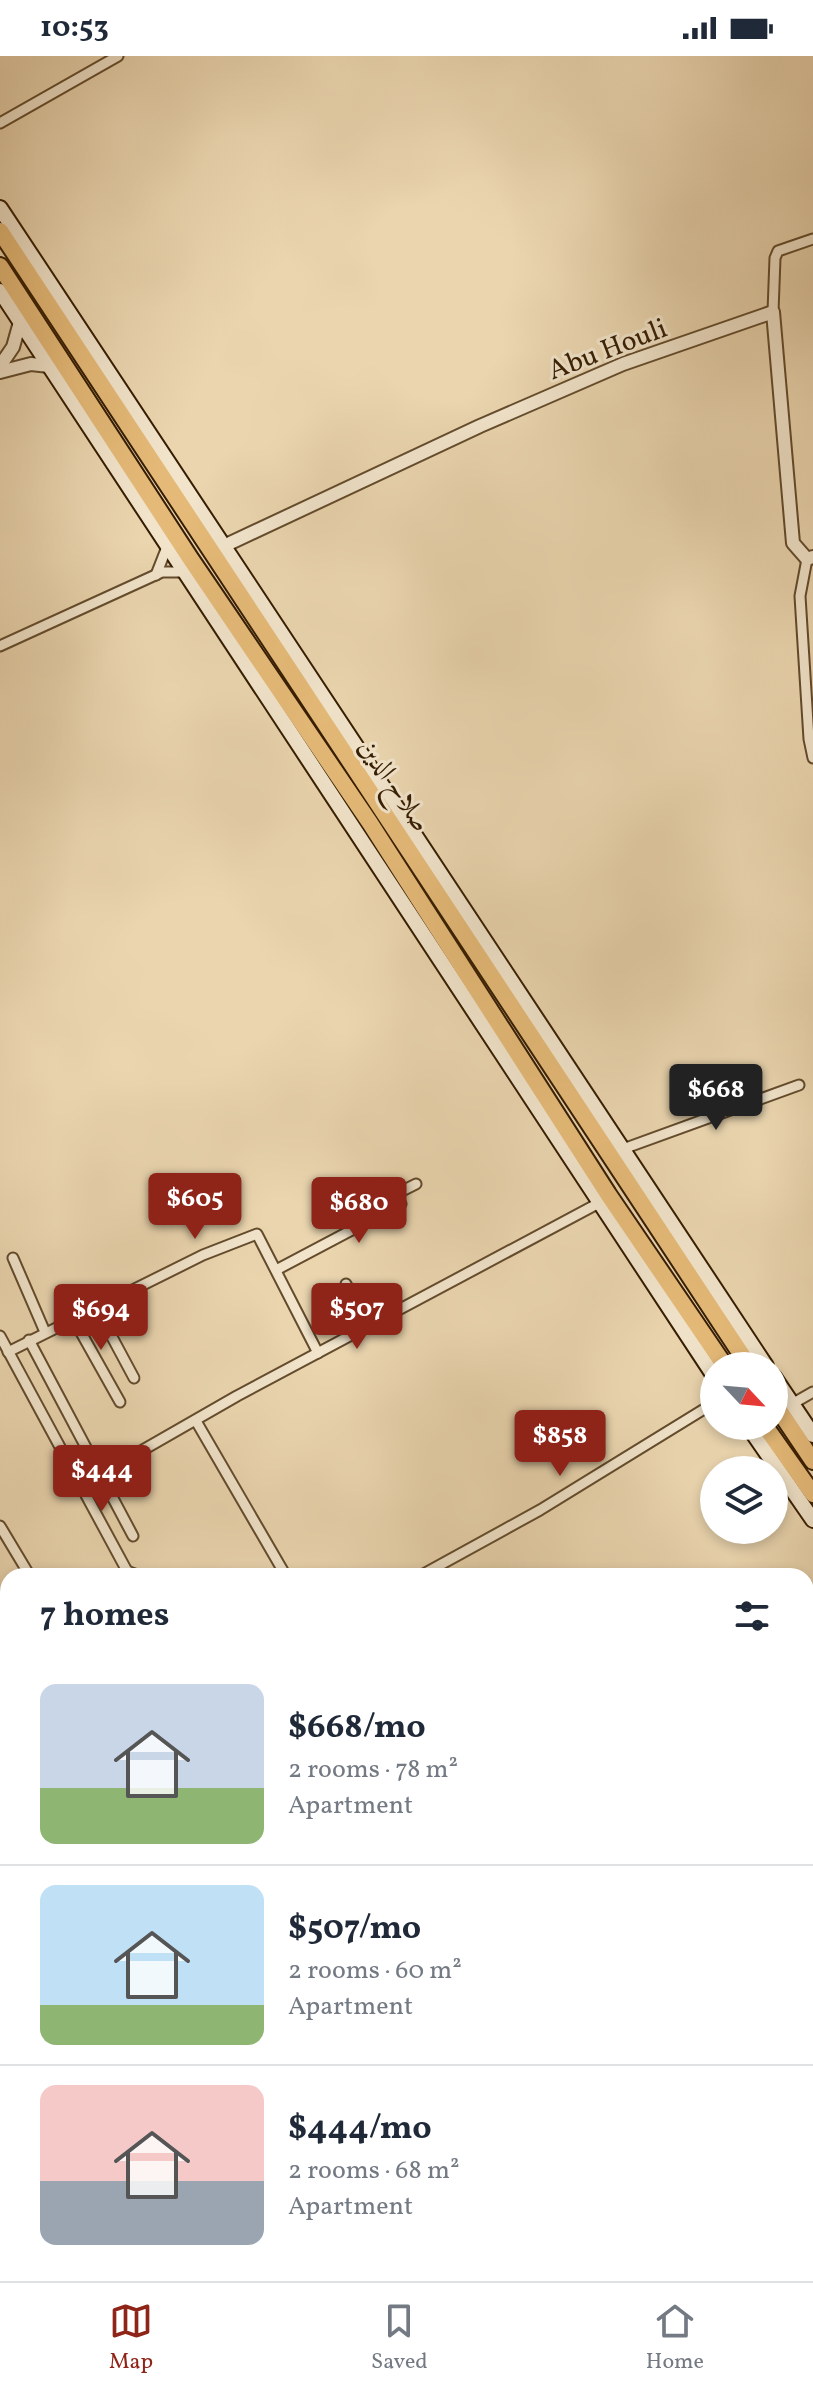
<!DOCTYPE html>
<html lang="en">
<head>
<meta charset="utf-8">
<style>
  :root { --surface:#fff; --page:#f2f2f3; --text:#1f2937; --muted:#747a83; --line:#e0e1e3; --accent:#8f2418 }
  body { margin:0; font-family:Vollkorn,Amiri,serif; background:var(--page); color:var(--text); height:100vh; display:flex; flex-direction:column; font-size:30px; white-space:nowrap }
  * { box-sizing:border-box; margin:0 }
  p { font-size:26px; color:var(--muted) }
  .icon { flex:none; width:44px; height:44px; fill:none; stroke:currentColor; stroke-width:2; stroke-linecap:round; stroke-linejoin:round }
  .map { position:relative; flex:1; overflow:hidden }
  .side { position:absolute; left:0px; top:1512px; width:814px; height:714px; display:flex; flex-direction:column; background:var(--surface); border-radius:24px 24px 0 0; box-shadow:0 4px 12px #0003 }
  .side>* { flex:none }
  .needle { width:52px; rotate:116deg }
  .fabs { position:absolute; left:700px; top:1296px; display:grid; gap:16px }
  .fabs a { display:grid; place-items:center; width:88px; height:88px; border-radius:50%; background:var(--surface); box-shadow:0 4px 12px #0003; font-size:40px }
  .price { position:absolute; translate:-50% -68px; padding:0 18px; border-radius:8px; background:var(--accent); color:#fff; font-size:26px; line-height:52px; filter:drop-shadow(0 2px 4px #0008) }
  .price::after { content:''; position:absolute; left:50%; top:48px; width:24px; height:18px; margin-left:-12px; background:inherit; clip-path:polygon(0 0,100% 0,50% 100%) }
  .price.active { background:#222; color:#fff }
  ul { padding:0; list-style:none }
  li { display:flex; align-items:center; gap:24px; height:200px; padding:0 40px }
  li+li { border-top:2px solid var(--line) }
  li span { display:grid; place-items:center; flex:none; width:224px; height:160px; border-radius:16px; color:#555 }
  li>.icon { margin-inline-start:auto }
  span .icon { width:96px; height:96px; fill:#fffc; stroke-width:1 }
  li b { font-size:34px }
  h2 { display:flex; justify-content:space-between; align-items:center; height:96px; padding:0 40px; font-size:34px }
  .status { display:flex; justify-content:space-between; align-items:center; height:56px; padding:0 40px; background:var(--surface); direction:ltr }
  .status svg { height:22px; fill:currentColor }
  .menu { display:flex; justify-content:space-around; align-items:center; height:112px; border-top:2px solid var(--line); background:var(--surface); font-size:22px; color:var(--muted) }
  .menu a { display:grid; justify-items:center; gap:4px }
  .menu .active { color:var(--accent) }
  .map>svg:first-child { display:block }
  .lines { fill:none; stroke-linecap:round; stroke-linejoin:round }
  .stream { stroke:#717a69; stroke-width:3 }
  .minor-casing { stroke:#634b2c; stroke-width:13 }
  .tertiary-casing { stroke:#634b2c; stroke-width:16 }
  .secondary-casing { stroke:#361d01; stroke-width:18 }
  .trunk-casing { stroke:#361d01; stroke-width:20 }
  .minor { stroke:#f1e4cb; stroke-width:9 }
  .tertiary { stroke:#f1e4cb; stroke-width:12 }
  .secondary { stroke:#f1e4cb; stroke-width:14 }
  .trunk { stroke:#e5ba78; stroke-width:16 }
  .labels { text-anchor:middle; stroke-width:6; stroke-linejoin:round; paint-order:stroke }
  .street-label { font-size:28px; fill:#361d01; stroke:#f1e4cb }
</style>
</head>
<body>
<div class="status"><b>10:53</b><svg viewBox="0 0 49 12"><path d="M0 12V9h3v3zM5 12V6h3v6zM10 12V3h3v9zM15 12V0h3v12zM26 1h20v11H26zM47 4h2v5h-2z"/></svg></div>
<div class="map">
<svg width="813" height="2225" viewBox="0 0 813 2225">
  <rect width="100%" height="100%" fill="#ead5af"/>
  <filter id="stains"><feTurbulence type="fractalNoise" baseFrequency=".0025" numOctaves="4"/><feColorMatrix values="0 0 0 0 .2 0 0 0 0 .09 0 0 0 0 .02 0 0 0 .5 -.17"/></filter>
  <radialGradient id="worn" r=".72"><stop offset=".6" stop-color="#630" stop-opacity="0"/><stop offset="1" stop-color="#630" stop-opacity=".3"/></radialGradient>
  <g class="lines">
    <g class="stream">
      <path d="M806,1719L813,1713"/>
      <path d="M534,2225L538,2218"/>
    </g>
    <defs>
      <g id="minor">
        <path d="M0,67L118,0"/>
        <path d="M773,256L775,202L778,195L813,183"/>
        <path d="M807,503L800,540L809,683L813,702"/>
        <path d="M156,519L167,491"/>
        <path d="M0,590L162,516H182"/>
        <path d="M623,1093L799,1029"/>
        <path d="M13,1202L45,1276"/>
        <path d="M278,1213L401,1148L396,1138L416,1128"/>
        <path d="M346,1228L368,1271"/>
        <path d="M97,1253L134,1322"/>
        <path d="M74,1264L120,1346"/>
        <path d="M0,1280L127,1515"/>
        <path d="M29,1284L133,1480"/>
        <path d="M8,1296L203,1199L257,1178L318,1297"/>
        <path d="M792,1348L813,1336"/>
        <path d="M196,1365L286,1520"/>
        <path d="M101,1418L237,1340L599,1147"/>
        <path d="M0,1470L30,1520"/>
        <path d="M118,1520L127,1515L140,1520"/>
        <path d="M420,1520L540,1454L714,1347"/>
        <path d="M0,1585L8,1580"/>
        <path d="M813,1725L807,1730L813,1744"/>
        <path d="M806,1943L813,1954"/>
        <path d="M0,2213L8,2210"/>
      </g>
      <g id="tertiary">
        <path d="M0,310L13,291L20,266"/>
        <path d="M0,316L31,308L49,310"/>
        <path d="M226,489L480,370L623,308L773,256L793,487L807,503L813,501"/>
      </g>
      <g id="secondary">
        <path d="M0,152L766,1310"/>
        <path d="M0,235L714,1320"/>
        <path d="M774,1321L813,1379"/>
        <path d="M748,1370L813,1464"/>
      </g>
      <g id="trunk">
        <path d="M0,175L749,1310"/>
        <path d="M0,210L190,502L370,767L608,1138L725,1310"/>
        <path d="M774,1347L813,1405"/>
        <path d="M765,1370L813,1438"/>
      </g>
    </defs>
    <use href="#minor" class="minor-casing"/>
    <use href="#tertiary" class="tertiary-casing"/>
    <use href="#secondary" class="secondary-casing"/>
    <use href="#trunk" class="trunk-casing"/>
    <use href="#minor" class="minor"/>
    <use href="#tertiary" class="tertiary"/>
    <use href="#secondary" class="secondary"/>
    <use href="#trunk" class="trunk"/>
  </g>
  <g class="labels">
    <g class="street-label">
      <text transform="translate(607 292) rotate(-21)" y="10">Abu Houli</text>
      <text transform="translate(396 728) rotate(56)" y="10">صلاح الدين</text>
    </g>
  </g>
  <rect width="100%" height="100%" filter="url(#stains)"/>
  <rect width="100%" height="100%" fill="url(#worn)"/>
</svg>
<div class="fabs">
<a><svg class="needle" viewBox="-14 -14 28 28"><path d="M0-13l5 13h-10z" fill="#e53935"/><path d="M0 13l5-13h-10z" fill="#747a83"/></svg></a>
<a><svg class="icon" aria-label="layers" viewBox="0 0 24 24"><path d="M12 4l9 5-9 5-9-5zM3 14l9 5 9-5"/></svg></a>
</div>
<b class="price active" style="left:716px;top:1076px">$668</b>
<b class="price" style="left:195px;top:1185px">$605</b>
<b class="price" style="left:359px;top:1189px">$680</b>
<b class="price" style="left:357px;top:1295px">$507</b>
<b class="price" style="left:101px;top:1296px">$694</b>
<b class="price" style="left:560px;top:1422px">$858</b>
<b class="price" style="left:102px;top:1457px">$444</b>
<section class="side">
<h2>7 homes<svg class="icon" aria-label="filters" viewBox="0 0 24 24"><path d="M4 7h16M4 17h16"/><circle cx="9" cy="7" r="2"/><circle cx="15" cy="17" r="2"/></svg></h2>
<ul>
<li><span style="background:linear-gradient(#c9d6e8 65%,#8fb573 0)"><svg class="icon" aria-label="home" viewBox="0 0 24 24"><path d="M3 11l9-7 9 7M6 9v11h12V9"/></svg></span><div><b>$668/mo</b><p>2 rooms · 78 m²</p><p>Apartment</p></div></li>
<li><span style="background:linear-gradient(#bfe0f5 75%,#8fb573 0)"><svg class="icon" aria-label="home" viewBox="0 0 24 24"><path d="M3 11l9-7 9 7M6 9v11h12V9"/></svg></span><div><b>$507/mo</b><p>2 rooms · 60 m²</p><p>Apartment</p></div></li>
<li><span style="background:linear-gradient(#f6c9c9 60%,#9aa5b1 0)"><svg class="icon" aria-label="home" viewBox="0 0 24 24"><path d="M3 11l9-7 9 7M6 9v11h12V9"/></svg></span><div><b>$444/mo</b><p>2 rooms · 68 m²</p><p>Apartment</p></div></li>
</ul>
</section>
</div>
<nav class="menu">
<a class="active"><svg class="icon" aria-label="map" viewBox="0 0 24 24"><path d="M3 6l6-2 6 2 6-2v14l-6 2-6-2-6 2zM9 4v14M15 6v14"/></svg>Map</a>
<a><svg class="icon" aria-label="saved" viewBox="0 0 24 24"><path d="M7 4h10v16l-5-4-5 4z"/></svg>Saved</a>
<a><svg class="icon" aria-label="home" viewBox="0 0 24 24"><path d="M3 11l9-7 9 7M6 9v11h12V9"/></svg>Home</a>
</nav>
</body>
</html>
